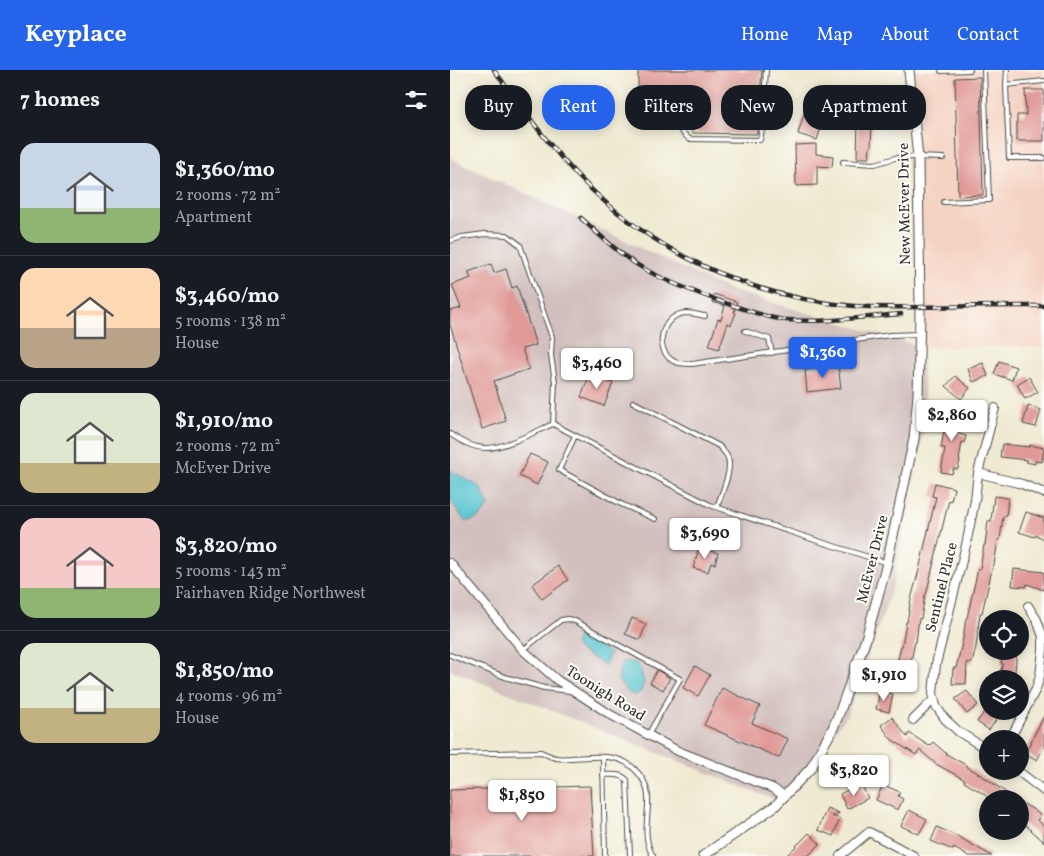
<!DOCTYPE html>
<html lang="en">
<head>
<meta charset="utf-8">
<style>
  :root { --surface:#171b24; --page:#242831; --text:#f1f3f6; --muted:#9ea1a6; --line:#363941; --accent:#2563eb }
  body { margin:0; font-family:Vollkorn,serif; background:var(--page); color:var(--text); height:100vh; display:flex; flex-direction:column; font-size:19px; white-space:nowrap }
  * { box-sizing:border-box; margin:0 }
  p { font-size:16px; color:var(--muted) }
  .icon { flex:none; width:28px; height:28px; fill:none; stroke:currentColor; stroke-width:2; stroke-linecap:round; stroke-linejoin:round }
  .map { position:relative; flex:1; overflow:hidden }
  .details { display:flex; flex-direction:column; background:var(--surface); width:450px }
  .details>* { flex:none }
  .hud { position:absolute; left:15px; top:15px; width:475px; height:45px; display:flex; gap:10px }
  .fabs { position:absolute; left:529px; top:540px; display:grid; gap:10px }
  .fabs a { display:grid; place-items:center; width:50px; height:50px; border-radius:50%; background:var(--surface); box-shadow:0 2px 12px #0003; font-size:25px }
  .price { position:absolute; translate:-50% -42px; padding:0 11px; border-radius:5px; background:#fff; color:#222; font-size:16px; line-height:32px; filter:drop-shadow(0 1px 2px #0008) }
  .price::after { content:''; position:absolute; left:50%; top:30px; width:15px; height:11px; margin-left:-8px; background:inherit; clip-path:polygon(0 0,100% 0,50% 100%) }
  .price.active { background:var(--accent); color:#fff }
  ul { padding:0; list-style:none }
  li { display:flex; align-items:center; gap:15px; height:125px; padding:0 20px }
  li+li { border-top:1px solid var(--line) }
  li span { display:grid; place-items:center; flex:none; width:140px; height:100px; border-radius:15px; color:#555 }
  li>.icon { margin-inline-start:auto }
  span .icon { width:60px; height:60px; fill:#fffc; stroke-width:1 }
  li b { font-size:21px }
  h2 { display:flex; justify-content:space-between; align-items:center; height:60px; padding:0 20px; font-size:21px }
  .pill { padding:0 18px; border-radius:20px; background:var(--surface); box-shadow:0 2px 12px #0003; font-size:18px; line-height:45px }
  .pill.active { background:var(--accent); color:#fff }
  header { display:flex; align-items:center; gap:30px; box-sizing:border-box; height:70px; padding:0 25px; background:var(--accent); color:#fff }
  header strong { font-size:24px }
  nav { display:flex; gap:28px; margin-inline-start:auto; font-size:18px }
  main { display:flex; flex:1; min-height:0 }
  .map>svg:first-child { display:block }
  .built { fill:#f5d3c2 }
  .industrial { fill:#d1c0bd }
  .water { fill:#57c4d0; stroke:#41787e }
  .building { fill:#e09995 }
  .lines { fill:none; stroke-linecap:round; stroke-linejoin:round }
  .service-casing { stroke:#484844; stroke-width:6 }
  .minor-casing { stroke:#484844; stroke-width:10 }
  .tertiary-casing { stroke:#484844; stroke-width:11 }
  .service { stroke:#fff; stroke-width:4 }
  .minor { stroke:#fff; stroke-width:8 }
  .tertiary { stroke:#fff; stroke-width:9 }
  .rail-casing { stroke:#2b2b2b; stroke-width:4.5 }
  .rail { stroke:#fdfcf7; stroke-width:2.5; stroke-dasharray:8; stroke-linecap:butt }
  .labels { text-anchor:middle; stroke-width:4; stroke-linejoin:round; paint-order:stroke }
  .street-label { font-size:15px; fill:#2b2b2b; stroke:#fdfcf7 }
</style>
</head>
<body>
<header>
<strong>Keyplace</strong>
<nav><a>Home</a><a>Map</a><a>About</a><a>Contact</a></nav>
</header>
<main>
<section class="details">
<h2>7 homes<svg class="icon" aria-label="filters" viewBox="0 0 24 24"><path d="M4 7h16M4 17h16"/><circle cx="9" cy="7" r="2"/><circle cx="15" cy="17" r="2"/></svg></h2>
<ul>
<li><span style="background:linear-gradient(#c9d6e8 65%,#8fb573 0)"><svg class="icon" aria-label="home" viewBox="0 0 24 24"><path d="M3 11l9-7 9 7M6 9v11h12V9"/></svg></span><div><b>$1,360/mo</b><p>2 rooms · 72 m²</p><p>Apartment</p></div></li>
<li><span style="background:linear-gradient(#ffd9b3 60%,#b9a48a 0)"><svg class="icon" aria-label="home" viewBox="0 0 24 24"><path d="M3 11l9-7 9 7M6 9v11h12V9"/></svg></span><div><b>$3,460/mo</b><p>5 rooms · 138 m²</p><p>House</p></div></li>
<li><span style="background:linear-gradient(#dfe7d0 70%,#c2b280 0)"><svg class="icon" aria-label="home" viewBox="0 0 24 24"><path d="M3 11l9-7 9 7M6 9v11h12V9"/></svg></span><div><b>$1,910/mo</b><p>2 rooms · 72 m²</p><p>McEver Drive</p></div></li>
<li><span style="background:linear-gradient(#f6c9c9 70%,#8fb573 0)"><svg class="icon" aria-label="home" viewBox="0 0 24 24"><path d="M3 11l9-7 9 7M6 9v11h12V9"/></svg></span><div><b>$3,820/mo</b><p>5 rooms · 143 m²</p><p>Fairhaven Ridge Northwest</p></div></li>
<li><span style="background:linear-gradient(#dfe7d0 65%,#c2b280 0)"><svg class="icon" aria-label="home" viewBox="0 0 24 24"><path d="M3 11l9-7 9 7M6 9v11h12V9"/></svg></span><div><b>$1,850/mo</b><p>4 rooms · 96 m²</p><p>House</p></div></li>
</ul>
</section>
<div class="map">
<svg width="594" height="786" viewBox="0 0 594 786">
  <rect width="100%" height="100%" fill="#fdfcf7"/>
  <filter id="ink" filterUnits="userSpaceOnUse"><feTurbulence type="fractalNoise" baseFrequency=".02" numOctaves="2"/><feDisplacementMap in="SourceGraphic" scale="10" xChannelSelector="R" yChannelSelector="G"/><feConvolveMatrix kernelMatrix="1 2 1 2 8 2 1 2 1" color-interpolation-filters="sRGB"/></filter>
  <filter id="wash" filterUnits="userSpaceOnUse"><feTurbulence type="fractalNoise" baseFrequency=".0096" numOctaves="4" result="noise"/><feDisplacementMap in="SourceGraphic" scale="20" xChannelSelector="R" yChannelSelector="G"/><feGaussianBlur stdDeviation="1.12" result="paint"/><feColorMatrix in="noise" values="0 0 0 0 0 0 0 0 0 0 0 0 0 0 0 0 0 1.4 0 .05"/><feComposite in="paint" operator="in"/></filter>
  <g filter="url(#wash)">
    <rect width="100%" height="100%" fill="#efead1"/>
    <path class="built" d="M464,0H594V277H471Z"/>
    <path class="industrial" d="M0,88L277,219L471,277L476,347L443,516L397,645L333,733L0,600Z"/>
    <g class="water">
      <path d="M0,400L30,417L39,436C33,445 26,451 15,451L0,430Z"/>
      <path d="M130,565L160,583L155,595L128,579L125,574Z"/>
      <path d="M172,591L186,593L190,598L194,612L191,621L186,625L180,624L168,610Z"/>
    </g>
    <g id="blocks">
      <g class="building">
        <path d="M188,0H312L307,64L242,63L241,25L188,24Z"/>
        <path d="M530,7L533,125L508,126L505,8Z"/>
        <path d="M575,20H594V71H567V45H576Z"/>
        <path d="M354,44L373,51L367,70L348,64Z"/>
        <path d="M408,50H422L421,77H420L419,88H407Z"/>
        <path d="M366,74V84L383,86L382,97L367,96V115L346,116L345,75Z"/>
        <path d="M41,194L44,203L56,199L62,218L67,216L86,275L72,279L79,299L44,311L56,351L32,359L0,254V241L11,238L2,215L21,208L18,202Z"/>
        <path d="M264,224L287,232L284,242L286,243L281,255L278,253L269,279L259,276L268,249L271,250L275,236L262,232Z"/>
        <path d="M549,291L566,297L562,310L544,304Z"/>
        <path d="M533,293L538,306L523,312L518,299Z"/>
        <path d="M388,296L391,318L357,322L355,300Z"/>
        <path d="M140,304L163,313L154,336L131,327Z"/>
        <path d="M505,306L520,318L511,329L496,316Z"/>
        <path d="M579,307L588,322L575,329L567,314Z"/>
        <path d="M578,336L591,340L586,357L573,354Z"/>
        <path d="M500,337L512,339L509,364L516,366L514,373L512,372L509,390H510L508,399H503L502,404L491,402L495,378H491L494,361L496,362Z"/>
        <path d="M552,374L579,377L580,375L594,378L592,392L585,391V394L576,392L577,390L550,387Z"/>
        <path d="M80,384L98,392L87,415L69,406Z"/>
        <path d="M485,413L504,418L501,431L499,430L476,525H475L471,549L469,548L466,572H465L460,596L447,594L451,576H452L456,552H457L461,529L469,500L486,427L482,426Z"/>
        <path d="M544,426L558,428L556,446H553L550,470H548L544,495H543L532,543H530L526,577L522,593L517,592L516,614H502L503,598H506L513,569L516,548H517L528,499H530L534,475H535L538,451H541Z"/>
        <path d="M576,442L594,448V469L586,465L585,467L569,462Z"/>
        <path d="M249,478L268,483L265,494L261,493L258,502L243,498Z"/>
        <path d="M108,496L118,510L92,529L82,515Z"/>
        <path d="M564,499L594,502V520L577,514L576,517L562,516Z"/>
        <path d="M182,548L196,554L190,570L175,564Z"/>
        <path d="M553,581H567L565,601L562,609H548L553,594L551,593Z"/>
        <path d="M245,596L260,605L248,626L233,618Z"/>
        <path d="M440,598L454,607L448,618L433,609Z"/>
        <path d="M207,600L220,608L213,620L200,613Z"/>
        <path d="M272,618L310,636L302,653L338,669L329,688L254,655Z"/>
        <path d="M430,621L443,624L439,642L426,639Z"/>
        <path d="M517,621L528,635L517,644L505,629Z"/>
        <path d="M535,641H546L550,644L539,660L527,652Z"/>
        <path d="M594,646V677L587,690L575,683Z"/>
        <path d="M442,647L457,667L459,663L479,676L483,672L498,685L516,695V696L537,709L565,729H540L534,724L514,712L515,710L486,694L470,680L466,685L441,669L431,655Z"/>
        <path d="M433,715L450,722L448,726L453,729L448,740L426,730Z"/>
        <path d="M140,716L144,786H0V720Z"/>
        <path d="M406,716L407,719L412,716L418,728L397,739L390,724Z"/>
        <path d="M570,732L584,740L591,746L587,750L594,756V772L570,750Z"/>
        <path d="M377,738L389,743L382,746L390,749L383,766L368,760Z"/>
        <path d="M459,740L477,749L469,764L451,756Z"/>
        <path d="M487,757L509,767L542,786H518L504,778L503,780L481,771Z"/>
        <path d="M359,763L370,774L358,786H336Z"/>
      </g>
    </g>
  </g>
  <g filter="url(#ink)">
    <use href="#blocks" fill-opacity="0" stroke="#484844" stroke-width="1"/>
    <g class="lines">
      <defs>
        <g id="service">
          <path d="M557,0L556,15L559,88H594"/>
          <path d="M491,1L520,0"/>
          <path d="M556,15L594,11"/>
          <path d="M206,35L239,69L310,70L312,60L316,0"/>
          <path d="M393,92L425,94L445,88L468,87L493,88"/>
          <path d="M494,132L539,130L534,0"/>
          <path d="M0,171L12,167L35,164L57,165L70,175L102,267L101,285L105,312L103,354"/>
          <path d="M255,246C249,245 242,243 236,243C213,244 202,278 223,291C229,294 235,294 242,294L440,265L469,264"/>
          <path d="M295,261L319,269L322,283"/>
          <path d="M183,332L269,376C271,379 275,382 277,386C284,398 271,424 267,437"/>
          <path d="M103,354L260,435L365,470L437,493"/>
          <path d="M0,364C11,371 23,378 36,378C52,379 87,361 103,354"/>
          <path d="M125,366L109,400L171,434L205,449"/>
          <path d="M73,580L111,550L118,549L125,551L230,609L198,665"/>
          <path d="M0,585L55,607L94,618L120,621"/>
          <path d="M0,684L91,682C96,684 101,687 106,688C110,689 116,688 121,688C141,687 165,683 181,696C184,698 187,702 189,704C210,729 186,757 203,786"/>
          <path d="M153,687L155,786"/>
          <path d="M153,705C162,705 171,703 177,710L180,786"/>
        </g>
        <g id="minor">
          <path d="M528,403L572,414L594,423"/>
          <path d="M0,493L73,580L107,610L161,645L228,681L322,718L335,726"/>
          <path d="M463,650L484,629"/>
          <path d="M560,669L586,619L590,606L593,580V567L587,550L578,536"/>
          <path d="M538,680L509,662L495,649L486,636L483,623L486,594L516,475L525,430L528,403L545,338"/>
          <path d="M568,701L594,721"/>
          <path d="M390,786L419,762L464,786"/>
        </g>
        <path id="tertiary" d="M253,786L325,736L361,698L383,658L390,641L416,569L437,493L464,369L468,325L470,242L468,87L459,0"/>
      </defs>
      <use href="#service" class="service-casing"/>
      <use href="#minor" class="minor-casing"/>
      <use href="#tertiary" class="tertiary-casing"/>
      <use href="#service" class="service"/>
      <use href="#minor" class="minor"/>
      <use href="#tertiary" class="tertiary"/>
      <defs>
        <g id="rail">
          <path d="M44,0C71,36 97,74 129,107C201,182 301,228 404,236C426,238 447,237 469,237C511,236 552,236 594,236"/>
          <path d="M131,148C147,163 163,178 180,190C209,210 245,222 278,234C295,239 319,249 337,250C375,253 413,247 451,244"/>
        </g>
      </defs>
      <use href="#rail" class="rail-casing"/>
      <use href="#rail" class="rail"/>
    </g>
  </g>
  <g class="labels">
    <g class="street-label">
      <text transform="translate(454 134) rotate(-91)" y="5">New McEver Drive</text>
      <text transform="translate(422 489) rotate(-76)" y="5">McEver Drive</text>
      <text transform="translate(491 517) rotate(-76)" y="5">Sentinel Place</text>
      <text transform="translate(156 623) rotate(32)" y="5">Toonigh Road</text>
    </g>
  </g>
</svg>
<div class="fabs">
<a><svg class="icon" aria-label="locate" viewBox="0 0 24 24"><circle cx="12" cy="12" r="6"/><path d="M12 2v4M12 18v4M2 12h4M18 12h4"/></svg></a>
<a><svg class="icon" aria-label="layers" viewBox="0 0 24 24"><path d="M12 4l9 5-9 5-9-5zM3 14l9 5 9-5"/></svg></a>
<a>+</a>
<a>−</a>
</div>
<b class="price active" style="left:373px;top:309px">$1,360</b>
<b class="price" style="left:147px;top:320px">$3,460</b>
<b class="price" style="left:502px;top:372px">$2,860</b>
<b class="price" style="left:255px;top:490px">$3,690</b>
<b class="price" style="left:434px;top:632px">$1,910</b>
<b class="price" style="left:404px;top:727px">$3,820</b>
<b class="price" style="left:72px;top:752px">$1,850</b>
<div class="hud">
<a class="pill">Buy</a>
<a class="pill active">Rent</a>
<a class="pill">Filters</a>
<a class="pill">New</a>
<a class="pill">Apartment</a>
</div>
</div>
</main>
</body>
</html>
